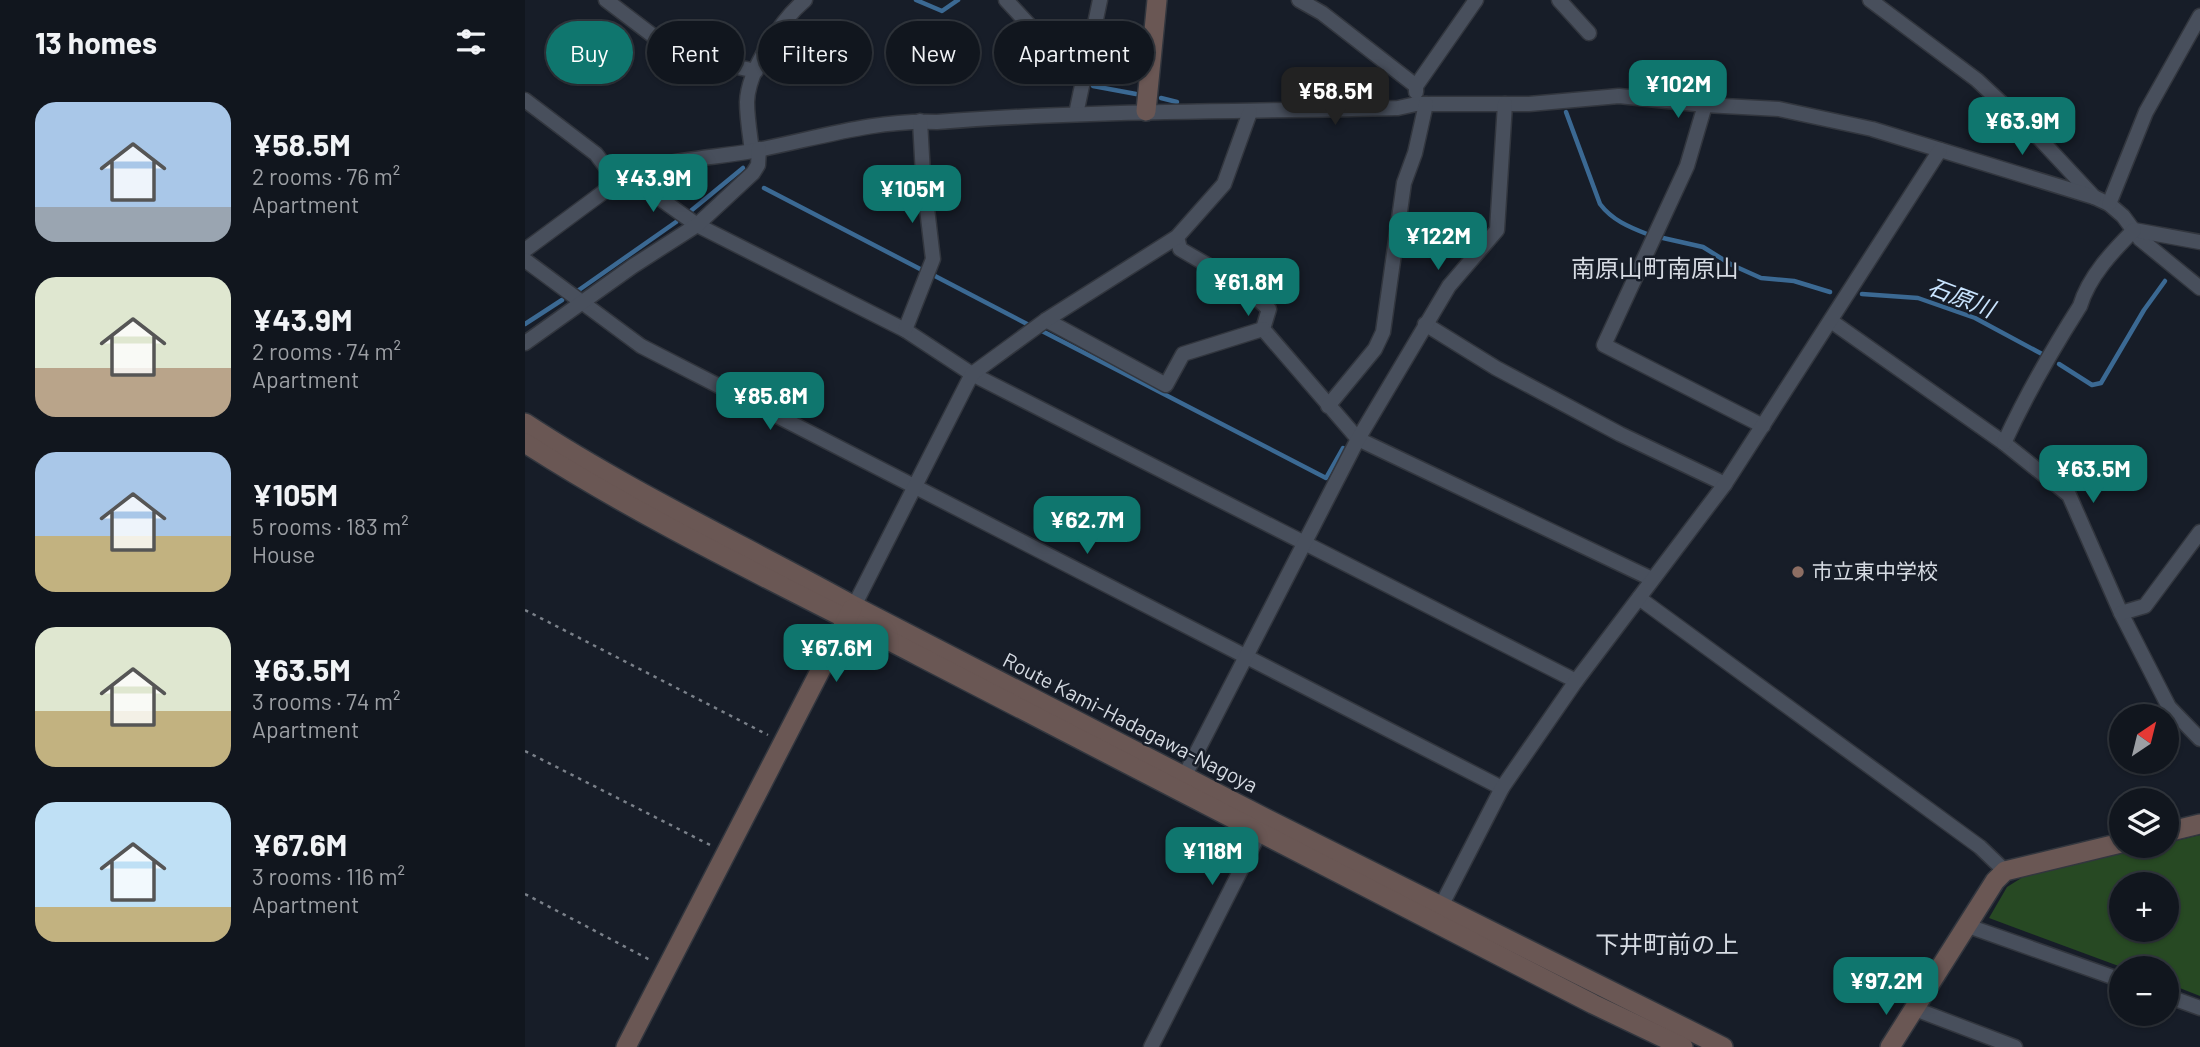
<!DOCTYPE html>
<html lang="en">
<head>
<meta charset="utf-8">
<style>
  :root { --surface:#11161e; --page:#1a1f27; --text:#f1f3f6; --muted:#9c9fa4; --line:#30353c; --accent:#0f766e }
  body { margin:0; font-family:Barlow,"Noto Sans JP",sans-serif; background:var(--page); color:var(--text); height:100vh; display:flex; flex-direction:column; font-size:26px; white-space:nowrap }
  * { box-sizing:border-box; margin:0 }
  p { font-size:23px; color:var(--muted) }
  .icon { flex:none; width:38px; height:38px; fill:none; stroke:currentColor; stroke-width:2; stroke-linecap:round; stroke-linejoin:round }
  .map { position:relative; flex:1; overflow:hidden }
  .side { display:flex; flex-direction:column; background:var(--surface); width:525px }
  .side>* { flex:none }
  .guide { position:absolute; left:21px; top:21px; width:665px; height:63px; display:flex; gap:14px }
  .needle { width:46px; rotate:35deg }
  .fabs { position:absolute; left:1584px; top:704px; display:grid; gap:14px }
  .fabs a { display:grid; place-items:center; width:70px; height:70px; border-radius:50%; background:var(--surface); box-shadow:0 2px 5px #0004,0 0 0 2px var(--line); font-size:35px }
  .price { position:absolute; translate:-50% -60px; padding:0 16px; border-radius:14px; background:var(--accent); color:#fff; font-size:23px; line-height:46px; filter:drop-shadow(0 2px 4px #0008) }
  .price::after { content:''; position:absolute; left:50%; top:42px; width:21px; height:16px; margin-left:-10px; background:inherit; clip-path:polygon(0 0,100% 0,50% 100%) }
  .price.active { background:#222; color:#fff }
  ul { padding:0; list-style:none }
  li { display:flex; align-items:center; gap:21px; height:175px; padding:0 35px }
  li span { display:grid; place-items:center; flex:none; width:196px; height:140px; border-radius:21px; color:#555 }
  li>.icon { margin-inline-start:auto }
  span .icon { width:84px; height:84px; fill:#fffc; stroke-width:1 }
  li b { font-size:30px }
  h2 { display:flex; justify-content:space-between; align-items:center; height:84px; padding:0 35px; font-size:30px }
  .pill { padding:0 24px; border-radius:32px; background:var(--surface); box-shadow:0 2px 5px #0004,0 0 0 2px var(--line); font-size:24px; line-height:63px }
  .pill.active { background:var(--accent); color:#fff }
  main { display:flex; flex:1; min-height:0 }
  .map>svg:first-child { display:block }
  .green { fill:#274923; fill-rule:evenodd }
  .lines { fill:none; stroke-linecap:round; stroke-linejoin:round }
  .stream { stroke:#3b6993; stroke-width:4.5 }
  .street-casing { stroke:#32363e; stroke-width:17 }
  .secondary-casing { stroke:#32363e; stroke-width:22 }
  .path { stroke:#7a8089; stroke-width:2.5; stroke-dasharray:3.5 5; stroke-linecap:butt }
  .street { stroke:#484f5c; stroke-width:14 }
  .secondary { stroke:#6a5754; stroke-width:19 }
  .education-dot { fill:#8d6e63; stroke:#171d28; stroke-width:2.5 }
  .labels { text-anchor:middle; stroke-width:5; stroke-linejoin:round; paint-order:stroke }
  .poi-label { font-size:21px; fill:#d6dbe3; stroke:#171d28; text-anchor:start }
  .street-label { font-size:21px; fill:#d6dbe3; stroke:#171d28 }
  .water-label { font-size:23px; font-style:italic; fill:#c9e4fe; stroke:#171d28 }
  .quarter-label { font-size:24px; fill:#d6dbe3; stroke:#171d28 }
</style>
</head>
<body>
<main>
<section class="side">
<h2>13 homes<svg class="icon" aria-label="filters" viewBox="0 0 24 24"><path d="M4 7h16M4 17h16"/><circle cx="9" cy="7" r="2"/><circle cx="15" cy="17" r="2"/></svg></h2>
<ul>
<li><span style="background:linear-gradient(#a9c7e8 75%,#9aa5b1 0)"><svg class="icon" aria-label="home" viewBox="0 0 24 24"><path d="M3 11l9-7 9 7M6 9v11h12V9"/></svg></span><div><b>¥58.5M</b><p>2 rooms · 76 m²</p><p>Apartment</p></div></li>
<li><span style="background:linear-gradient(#dfe7d0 65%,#b9a48a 0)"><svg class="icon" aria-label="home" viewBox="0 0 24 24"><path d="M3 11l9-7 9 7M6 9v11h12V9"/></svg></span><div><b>¥43.9M</b><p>2 rooms · 74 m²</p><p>Apartment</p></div></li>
<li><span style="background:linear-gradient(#a9c7e8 60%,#c2b280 0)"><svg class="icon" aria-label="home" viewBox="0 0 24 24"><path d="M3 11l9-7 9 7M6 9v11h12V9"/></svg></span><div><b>¥105M</b><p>5 rooms · 183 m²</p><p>House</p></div></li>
<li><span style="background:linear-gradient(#dfe7d0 60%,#c2b280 0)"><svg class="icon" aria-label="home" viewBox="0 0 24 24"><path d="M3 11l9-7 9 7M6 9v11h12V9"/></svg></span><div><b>¥63.5M</b><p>3 rooms · 74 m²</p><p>Apartment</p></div></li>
<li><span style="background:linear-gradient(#bfe0f5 75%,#c2b280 0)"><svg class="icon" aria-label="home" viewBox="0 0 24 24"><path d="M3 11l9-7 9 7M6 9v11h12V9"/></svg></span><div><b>¥67.6M</b><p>3 rooms · 116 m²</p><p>Apartment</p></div></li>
</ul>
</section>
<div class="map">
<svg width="1675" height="1047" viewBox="0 0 1675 1047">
  <rect width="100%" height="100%" fill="#171d28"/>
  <path class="green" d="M1675,835V996L1642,983V968H1599L1464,918L1482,887L1498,877L1632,845H1642V843ZM1596,884H1642V929H1596Z"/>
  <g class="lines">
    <g class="stream">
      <path d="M391,0L417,11L433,0"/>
      <path d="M568,86L611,94"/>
      <path d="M636,98L652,102"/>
      <path d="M1041,112L1075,204C1087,220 1104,227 1122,234"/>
      <path d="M239,188L397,270"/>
      <path d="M162,214L218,168"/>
      <path d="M1138,238L1178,247L1207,265L1236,278L1269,281L1305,292"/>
      <path d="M410,276L502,324"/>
      <path d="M51,292L151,222"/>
      <path d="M1337,294L1393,298L1450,318L1517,354"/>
      <path d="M0,324L37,300"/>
      <path d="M517,331L801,478L818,448"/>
      <path d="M1534,364L1567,385L1576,383L1619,310L1640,281"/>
    </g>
    <defs>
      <g id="street">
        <path d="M81,0L152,54L231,71"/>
        <path d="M481,0L558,83"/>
        <path d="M774,0L797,13L891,86"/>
        <path d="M1034,0L1064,33"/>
        <path d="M1345,0L1452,80L1514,138L1569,197L1584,204L1598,216L1615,239L1675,288"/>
        <path d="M891,92V86L951,0"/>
        <path d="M0,100L71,154L92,182"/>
        <path d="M1180,105L1162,166L1079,345L1238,426"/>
        <path d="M551,114L575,0"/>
        <path d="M227,151C225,135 222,118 222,102C223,70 256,20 280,0"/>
        <path d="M102,175L172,225L380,330L447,374L1051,681"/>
        <path d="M1584,204L1621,112L1675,16"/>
        <path d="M1609,230L1675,242"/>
        <path d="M652,237L655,249L715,284L744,309L738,329L833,439L1127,579"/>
        <path d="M0,250L92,182C128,159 185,159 227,151C287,140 349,119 412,122C565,110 719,112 873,108L891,104H1004L1094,96L1180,105L1254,109L1347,129L1569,197"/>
        <path d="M0,260L116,346L977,788"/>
        <path d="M521,320L641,385L658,354L738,329"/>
        <path d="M1306,321L1479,443L1544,495L1596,613L1644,707L1675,739"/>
        <path d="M900,324L971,368L1095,434L1200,484"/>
        <path d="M380,330L408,259L398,175L395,121"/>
        <path d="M0,343L108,266L172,225L228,173L233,165L234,149"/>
        <path d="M803,406L850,349L858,332L879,183L890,153L901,104"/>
        <path d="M1479,443C1501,395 1527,350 1555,306C1564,276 1588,251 1609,230"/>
        <path d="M1114,598L1455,847L1480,871"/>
        <path d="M329,606L447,374L521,320L652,237L699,184L725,112"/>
        <path d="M1596,613L1620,606L1675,532"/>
        <path d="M660,775L833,439L924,286L972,230L980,104"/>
        <path d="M912,914L977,788L1051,681L1200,484L1415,150"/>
        <path d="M1443,926L1596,980"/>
        <path d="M1642,996L1675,1008"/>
        <path d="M1390,1009L1490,1047"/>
        <path d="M626,1047L735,832"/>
      </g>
      <g id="secondary">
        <path d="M621,111L632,0"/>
        <path d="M0,423C105,492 219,545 329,606L742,819L1198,1047"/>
        <path d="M0,443C126,524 261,587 394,656C619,773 843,888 1068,1004L1158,1047"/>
        <path d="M1642,832L1675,824"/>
        <path d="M101,1047L327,609"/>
        <path d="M1365,1047L1470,881L1480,871L1596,843"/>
      </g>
    </defs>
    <use href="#street" class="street-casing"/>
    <use href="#secondary" class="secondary-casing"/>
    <g class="path">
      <path d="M0,610L243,735"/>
      <path d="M0,751L187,846"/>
      <path d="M0,894L127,961"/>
    </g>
    <use href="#street" class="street"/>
    <use href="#secondary" class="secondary"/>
  </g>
  <circle class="education-dot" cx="1273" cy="572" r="7"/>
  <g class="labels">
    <g class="poi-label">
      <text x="1287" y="579">市立東中学校</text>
    </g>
    <g class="street-label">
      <text transform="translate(605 723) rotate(27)" y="7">Route Kami-Hadagawa-Nagoya</text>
    </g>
    <g class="water-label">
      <text transform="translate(1436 298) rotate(21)" y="8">石原川</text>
    </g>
    <g class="quarter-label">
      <text x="1130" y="277">南原山町南原山</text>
      <text x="1142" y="953">下井町前の上</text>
    </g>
  </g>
</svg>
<div class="fabs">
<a><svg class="needle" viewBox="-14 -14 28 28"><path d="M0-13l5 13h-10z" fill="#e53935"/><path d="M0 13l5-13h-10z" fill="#9c9fa4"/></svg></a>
<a><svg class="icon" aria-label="layers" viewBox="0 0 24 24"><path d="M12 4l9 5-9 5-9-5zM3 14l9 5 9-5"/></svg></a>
<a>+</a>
<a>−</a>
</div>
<b class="price" style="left:1153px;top:120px">¥102M</b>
<b class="price active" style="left:810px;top:127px">¥58.5M</b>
<b class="price" style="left:1497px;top:157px">¥63.9M</b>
<b class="price" style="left:128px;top:214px">¥43.9M</b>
<b class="price" style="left:387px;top:225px">¥105M</b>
<b class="price" style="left:913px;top:272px">¥122M</b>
<b class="price" style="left:723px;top:318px">¥61.8M</b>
<b class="price" style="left:245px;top:432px">¥85.8M</b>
<b class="price" style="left:1568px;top:505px">¥63.5M</b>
<b class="price" style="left:562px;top:556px">¥62.7M</b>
<b class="price" style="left:311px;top:684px">¥67.6M</b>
<b class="price" style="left:687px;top:887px">¥118M</b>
<b class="price" style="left:1361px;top:1017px">¥97.2M</b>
<div class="guide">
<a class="pill active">Buy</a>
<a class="pill">Rent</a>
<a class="pill">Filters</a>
<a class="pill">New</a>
<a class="pill">Apartment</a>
</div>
</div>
</main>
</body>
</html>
